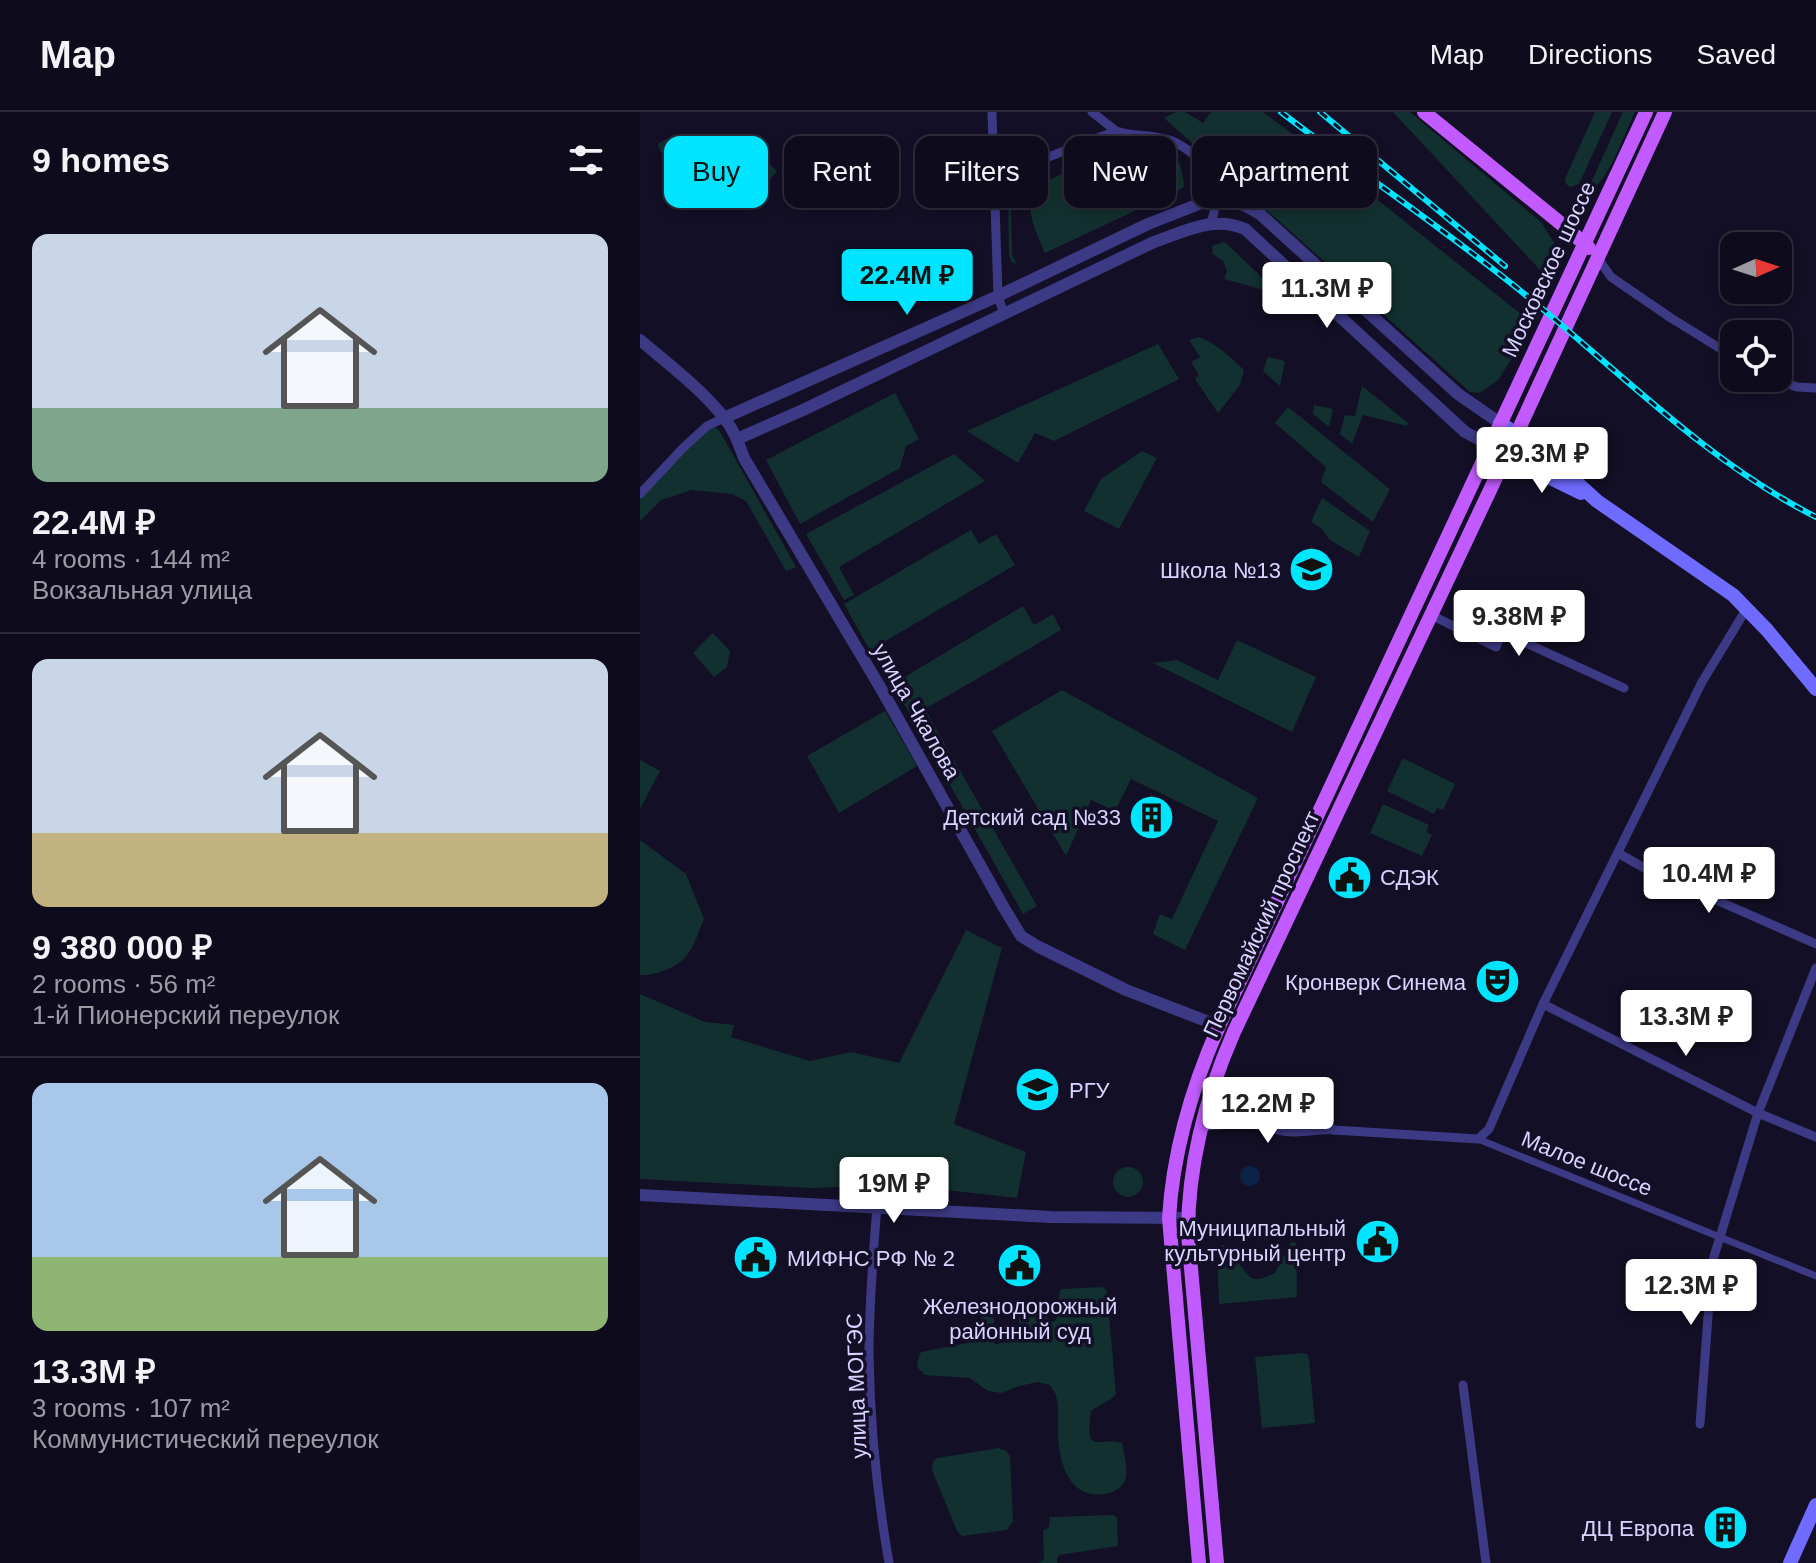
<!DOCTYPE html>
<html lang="en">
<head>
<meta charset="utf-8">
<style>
  :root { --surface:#0e0b1c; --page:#1c1929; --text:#f1f3f6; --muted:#9b9ba3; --line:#2e2b3b; --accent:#00e5ff }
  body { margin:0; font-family:Helvetica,sans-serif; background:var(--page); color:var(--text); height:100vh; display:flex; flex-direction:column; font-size:30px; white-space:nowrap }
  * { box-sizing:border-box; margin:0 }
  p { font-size:26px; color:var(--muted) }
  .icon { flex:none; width:44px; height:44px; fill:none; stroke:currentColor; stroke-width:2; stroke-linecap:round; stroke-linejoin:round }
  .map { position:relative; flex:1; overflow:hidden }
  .panel { display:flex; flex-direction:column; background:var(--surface); width:640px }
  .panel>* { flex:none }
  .guide { position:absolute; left:24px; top:24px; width:760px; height:72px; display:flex; gap:16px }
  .needle { width:52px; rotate:87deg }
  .tools { position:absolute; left:1080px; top:120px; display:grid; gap:16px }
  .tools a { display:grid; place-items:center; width:72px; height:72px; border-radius:16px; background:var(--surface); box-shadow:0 4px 12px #0003,0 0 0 2px var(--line); font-size:40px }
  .price { position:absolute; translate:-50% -68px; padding:0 18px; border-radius:8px; background:#fff; color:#222; font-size:26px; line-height:52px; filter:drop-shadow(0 2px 4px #0008) }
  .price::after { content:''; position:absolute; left:50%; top:48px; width:24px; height:18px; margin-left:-12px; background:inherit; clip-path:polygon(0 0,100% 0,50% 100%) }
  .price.current { background:var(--accent); color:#111 }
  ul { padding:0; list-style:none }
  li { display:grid; align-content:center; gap:16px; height:424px; padding:0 32px }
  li+li { border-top:2px solid var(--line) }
  li span { display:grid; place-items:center; height:248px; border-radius:16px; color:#555 }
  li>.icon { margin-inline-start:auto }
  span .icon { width:144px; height:144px; fill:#fffc; stroke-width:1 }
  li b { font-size:34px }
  h2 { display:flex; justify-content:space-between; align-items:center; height:96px; padding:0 32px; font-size:34px }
  .pill { padding:0 28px; border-radius:16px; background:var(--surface); box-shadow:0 4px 12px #0003,0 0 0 2px var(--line); font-size:28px; line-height:72px }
  .pill.current { background:var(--accent); color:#111 }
  header { display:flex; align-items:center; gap:48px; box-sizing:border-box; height:112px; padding:0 40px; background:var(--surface); border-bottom:2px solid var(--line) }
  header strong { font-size:38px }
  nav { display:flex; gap:44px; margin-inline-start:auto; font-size:28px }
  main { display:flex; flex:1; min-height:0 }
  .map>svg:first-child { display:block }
  .green { fill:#12302f }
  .water { fill:#0c2248 }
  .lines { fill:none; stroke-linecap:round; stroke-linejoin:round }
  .pedestrian { stroke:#3d3a85; stroke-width:7 }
  .minor { stroke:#3d3a85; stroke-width:9 }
  .tertiary { stroke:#3d3a85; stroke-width:12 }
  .secondary { stroke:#6f6bff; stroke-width:14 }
  .primary { stroke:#c25bff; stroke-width:14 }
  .rail-casing { stroke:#00e5ff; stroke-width:6 }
  .rail { stroke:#130f26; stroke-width:3; stroke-dasharray:9; stroke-linecap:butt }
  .labels { text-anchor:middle; stroke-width:7; stroke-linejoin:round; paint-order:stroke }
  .street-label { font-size:22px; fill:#d9d4ff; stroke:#130f26 }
  .poi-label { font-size:22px; fill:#d9d4ff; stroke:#130f26; text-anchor:end }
</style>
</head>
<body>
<header>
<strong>Map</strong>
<nav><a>Map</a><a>Directions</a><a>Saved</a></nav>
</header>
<main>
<section class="panel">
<h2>9 homes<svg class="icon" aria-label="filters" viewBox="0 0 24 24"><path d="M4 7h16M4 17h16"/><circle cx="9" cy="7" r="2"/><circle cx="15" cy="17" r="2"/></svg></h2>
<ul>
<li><span style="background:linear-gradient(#c9d6e8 70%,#7fa58c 0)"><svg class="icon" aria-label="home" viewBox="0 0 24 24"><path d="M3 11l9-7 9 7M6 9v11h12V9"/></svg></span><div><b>22.4M ₽</b><p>4 rooms · 144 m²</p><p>Вокзальная улица</p></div></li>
<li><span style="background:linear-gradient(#c9d6e8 70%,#c2b280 0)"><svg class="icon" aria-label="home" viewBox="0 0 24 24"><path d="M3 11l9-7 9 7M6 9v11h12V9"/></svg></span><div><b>9 380 000 ₽</b><p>2 rooms · 56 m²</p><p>1-й Пионерский переулок</p></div></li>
<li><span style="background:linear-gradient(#a9c7e8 70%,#8fb573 0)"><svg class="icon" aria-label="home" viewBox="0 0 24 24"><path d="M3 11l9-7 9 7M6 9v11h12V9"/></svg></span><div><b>13.3M ₽</b><p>3 rooms · 107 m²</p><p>Коммунистический переулок</p></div></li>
</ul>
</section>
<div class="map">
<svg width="1176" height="1451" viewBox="0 0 1176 1451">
  <rect width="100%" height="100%" fill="#130f26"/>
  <g class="green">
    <path d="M536,0H545L563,11L571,0H623L685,46L881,202L894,195L899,204L858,268L840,281L830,280L524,6Z"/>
    <path d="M753,0H770L901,110L920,140V153L911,173L904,168L901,159Z"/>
    <path d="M955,0H972L939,72L930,75L926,72L925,67Z"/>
    <path d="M983,0H995C983,24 969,70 946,82Z"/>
    <path d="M32,24H35L41,45L35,49C28,48 20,41 18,34L19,31Z"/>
    <path d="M99,25L137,59L118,80L80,46Z"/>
    <path d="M499,31L497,48L503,95L405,141C396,119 385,100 393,76L478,34Z"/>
    <path d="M513,31C537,38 542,52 544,75L515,91L509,50Z"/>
    <path d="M368,67L370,69L372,143L376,150L375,152L371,149L369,144Z"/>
    <path d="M583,130L587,132L639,182L584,167L587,159L583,149L573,142L572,134Z"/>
    <path d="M559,225C576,231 591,246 604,258L600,273L578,301L555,267L559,263L551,250L560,245L549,228Z"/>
    <path d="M518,232L539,267L414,329L395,321L378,351L327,319Z"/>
    <path d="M628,245L645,249L640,274L623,259Z"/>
    <path d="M722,274L768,311L767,314L723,303L712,332L700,322L705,303L715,304Z"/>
    <path d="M255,281L279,327L266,334L260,356L160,412L126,348Z"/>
    <path d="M674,293L693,297L689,315L673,302Z"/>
    <path d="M648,295L750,377L733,410L681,370L686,355L635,311Z"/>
    <path d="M75,315L79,318L156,455L146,459L106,389L92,382L52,378L21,388L0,409V387L61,321Z"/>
    <path d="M502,339L517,346L479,417L444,399L461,367Z"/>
    <path d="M314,342L345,369L199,455L214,483L204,488L166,422Z"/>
    <path d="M682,386L730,419L719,445L690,428L681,416L671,410Z"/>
    <path d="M331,418L339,432L356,422L375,453L247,528L242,539L233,544L204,492Z"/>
    <path d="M383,494L394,513L413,502L421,518L285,597L397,794L383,802L253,572Z"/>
    <path d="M73,521L90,539L87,555L74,565L53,541Z"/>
    <path d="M597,528L676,565L652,620L513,551L537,548L578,568Z"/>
    <path d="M422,578L618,686L545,838L513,822L520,802L532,807L578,709L491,667L475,699L451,688L426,744L352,619Z"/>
    <path d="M245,599L277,654L199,701L167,644Z"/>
    <path d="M763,646L815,672L803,698L797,696L794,702L747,679Z"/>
    <path d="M0,648L20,659L0,697Z"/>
    <path d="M743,692L789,713L786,720L792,723L782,744L730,721Z"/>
    <path d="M0,728L46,762L64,807C59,818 55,833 47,843C39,855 14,864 0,863Z"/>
    <path d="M326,818L362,836L314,1012L386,1040L377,1086L261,1073L171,1076L0,1067V882L65,910L94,913L91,925L170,949L211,940L259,951Z"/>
    <circle cx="488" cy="1070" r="15"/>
    <path d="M651,1130L656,1131L657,1185L579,1192L577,1136L582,1133L589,1134C594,1142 606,1167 615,1167C620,1168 630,1163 635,1161Z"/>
    <path d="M461,1175L466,1177L467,1181L476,1282C471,1289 459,1293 451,1299C445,1345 457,1324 482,1331C484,1342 489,1358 485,1369C481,1376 473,1381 465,1382C431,1387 421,1356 418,1328C417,1314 420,1297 416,1284C416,1282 411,1274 410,1273L398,1270L379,1274L361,1281L348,1279L330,1266L285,1263L277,1255L278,1248L281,1240L338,1229L342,1202L354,1201V1232C376,1230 382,1227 378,1203L386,1198L401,1200L410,1210L415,1209C421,1199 416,1188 421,1177Z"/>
    <path d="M663,1241L667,1242L669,1246L675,1311L622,1316L615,1245Z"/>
    <path d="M359,1336L366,1339L370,1344L373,1409L367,1418L322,1424L317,1419L292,1358L293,1350L297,1346Z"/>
    <path d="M474,1403L477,1406L478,1434L419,1443L417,1446V1451H399L404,1447L403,1419L409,1415L410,1405Z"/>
  </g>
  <circle class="water" cx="610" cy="1064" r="10"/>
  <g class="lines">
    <path class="pedestrian" d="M838,1027L1176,1164"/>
    <g class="minor">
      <path d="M352,0L358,184L364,202"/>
      <path d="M452,0L476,19"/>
      <path d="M354,66L476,19C494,25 514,22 532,29C553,37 591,76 610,93"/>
      <path d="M570,111C579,96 573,76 570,58"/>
      <path d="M957,145L971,165L1031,206L1094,245"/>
      <path d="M1132,266L1157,275L1176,276"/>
      <path d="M0,382L43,336L67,314L84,306"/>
      <path d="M791,503L856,535L862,520L984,576"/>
      <path d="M978,741L1006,757L1176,832"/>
      <path d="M903,892L1118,1001L1176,1025"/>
      <path d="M576,966L629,989L674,1003L694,1018"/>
      <path d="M561,1015C578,1013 596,1010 612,1012C627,1014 641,1021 656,1020C669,1020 681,1017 694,1018L838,1027L849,1017L903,892L1062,570L1107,496"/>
      <path d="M237,1094C233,1143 229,1193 229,1242C230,1312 237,1382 249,1451"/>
      <path d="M823,1273L846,1451"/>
      <path d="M1060,1312L1072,1151L1118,1001L1176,856"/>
    </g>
    <g class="tertiary">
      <path d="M0,228C26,250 64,279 84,306C94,318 99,332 104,346L243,580L364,796L381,824L397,834L486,878L579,914"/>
      <path d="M84,306L358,184L508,112L564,90H594L606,94L620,102L818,282L860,311"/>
      <path d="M97,327L163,298L514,130C544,120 573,103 605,117L825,320L867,342"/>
      <path d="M0,1083L411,1105L548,1106"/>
    </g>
    <g class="secondary">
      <path d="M860,311L901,338L957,389L1093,483L1127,518L1176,577"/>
      <path d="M867,342L890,356L941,381"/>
      <path d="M1150,1451L1176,1393"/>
    </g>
    <g class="primary">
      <path d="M784,0L930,119L949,136"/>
      <path d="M559,1451L529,1106C533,1039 552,975 579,914L1006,0"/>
      <path d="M577,1451L548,1122C548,1052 566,984 594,920L877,321L1025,0"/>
    </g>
    <defs>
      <g id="rail">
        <path d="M641,0C724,64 812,122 893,189C984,264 1071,352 1176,405"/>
        <path d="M680,0L865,154"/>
      </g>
    </defs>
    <use href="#rail" class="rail-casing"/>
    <use href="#rail" class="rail"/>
  </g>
  <defs>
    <symbol id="school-disc" viewBox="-11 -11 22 22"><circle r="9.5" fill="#00e5ff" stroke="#130f26"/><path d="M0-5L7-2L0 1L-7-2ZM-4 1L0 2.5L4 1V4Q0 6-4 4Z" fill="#111"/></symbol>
    <symbol id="building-disc" viewBox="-11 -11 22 22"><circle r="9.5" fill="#00e5ff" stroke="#130f26"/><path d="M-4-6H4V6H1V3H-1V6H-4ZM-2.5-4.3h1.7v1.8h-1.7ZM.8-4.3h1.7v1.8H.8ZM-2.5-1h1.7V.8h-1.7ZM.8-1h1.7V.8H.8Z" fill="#111"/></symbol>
    <symbol id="civic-disc" viewBox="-11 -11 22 22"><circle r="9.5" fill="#00e5ff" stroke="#130f26"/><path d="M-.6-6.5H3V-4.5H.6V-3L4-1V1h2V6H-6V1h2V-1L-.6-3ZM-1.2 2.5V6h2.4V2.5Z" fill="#111"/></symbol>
    <symbol id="theatre-disc" viewBox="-11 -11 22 22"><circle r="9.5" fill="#00e5ff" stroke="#130f26"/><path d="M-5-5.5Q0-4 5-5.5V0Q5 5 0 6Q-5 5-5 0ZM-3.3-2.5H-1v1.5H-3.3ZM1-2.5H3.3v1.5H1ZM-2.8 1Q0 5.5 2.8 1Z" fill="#111"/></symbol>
    <symbol id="university-disc" viewBox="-11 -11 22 22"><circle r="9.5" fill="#00e5ff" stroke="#130f26"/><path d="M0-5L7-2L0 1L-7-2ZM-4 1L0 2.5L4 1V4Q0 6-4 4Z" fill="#111"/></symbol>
  </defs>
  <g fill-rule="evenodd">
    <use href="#school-disc" x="646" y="432" width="51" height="51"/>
    <use href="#building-disc" x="486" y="680" width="51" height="51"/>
    <use href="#civic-disc" x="684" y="740" width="51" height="51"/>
    <use href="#theatre-disc" x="832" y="844" width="51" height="51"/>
    <use href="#university-disc" x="372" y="952" width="51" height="51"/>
    <use href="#civic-disc" x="712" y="1104" width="51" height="51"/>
    <use href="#civic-disc" x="90" y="1120" width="51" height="51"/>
    <use href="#civic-disc" x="354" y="1128" width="51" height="51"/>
    <use href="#building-disc" x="1060" y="1390" width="51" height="51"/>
  </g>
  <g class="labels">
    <g class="street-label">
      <text transform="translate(908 157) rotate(-65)" y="8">Московское шоссе</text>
      <text transform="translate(277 599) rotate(60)" y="8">улица Чкалова</text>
      <text transform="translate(621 812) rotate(-65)" y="8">Первомайский проспект</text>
      <text transform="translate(947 1051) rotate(22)" y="8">Малое шоссе</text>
      <text transform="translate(216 1274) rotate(-92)" y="8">улица МОГЭС</text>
    </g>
    <g class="poi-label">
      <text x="641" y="466">Школа №13</text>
      <text x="481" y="713">Детский сад №33</text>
      <text x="740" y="773" text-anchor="start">СДЭК</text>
      <text x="826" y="878">Кронверк Синема</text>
      <text x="429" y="986" text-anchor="start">РГУ</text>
      <text x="706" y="1124">Муниципальный<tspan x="706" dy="25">культурный центр</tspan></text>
      <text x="147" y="1154" text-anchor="start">МИФНС РФ № 2</text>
      <text x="380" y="1202" text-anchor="middle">Железнодорожный<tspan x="380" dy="25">районный суд</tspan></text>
      <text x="1054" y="1424">ДЦ Европа</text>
    </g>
  </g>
</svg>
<div class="tools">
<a><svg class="needle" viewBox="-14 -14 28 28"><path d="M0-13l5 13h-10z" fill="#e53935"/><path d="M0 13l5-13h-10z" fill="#9b9ba3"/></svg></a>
<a><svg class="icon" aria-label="locate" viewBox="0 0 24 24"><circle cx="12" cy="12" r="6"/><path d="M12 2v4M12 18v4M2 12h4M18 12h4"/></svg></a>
</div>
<b class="price current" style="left:267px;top:205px">22.4M ₽</b>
<b class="price" style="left:687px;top:218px">11.3M ₽</b>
<b class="price" style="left:902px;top:383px">29.3M ₽</b>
<b class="price" style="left:879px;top:546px">9.38M ₽</b>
<b class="price" style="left:1069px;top:803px">10.4M ₽</b>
<b class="price" style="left:1046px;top:946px">13.3M ₽</b>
<b class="price" style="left:628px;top:1033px">12.2M ₽</b>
<b class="price" style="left:254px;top:1113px">19M ₽</b>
<b class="price" style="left:1051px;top:1215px">12.3M ₽</b>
<div class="guide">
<a class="pill current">Buy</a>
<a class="pill">Rent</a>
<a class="pill">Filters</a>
<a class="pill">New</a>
<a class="pill">Apartment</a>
</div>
</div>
</main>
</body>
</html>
